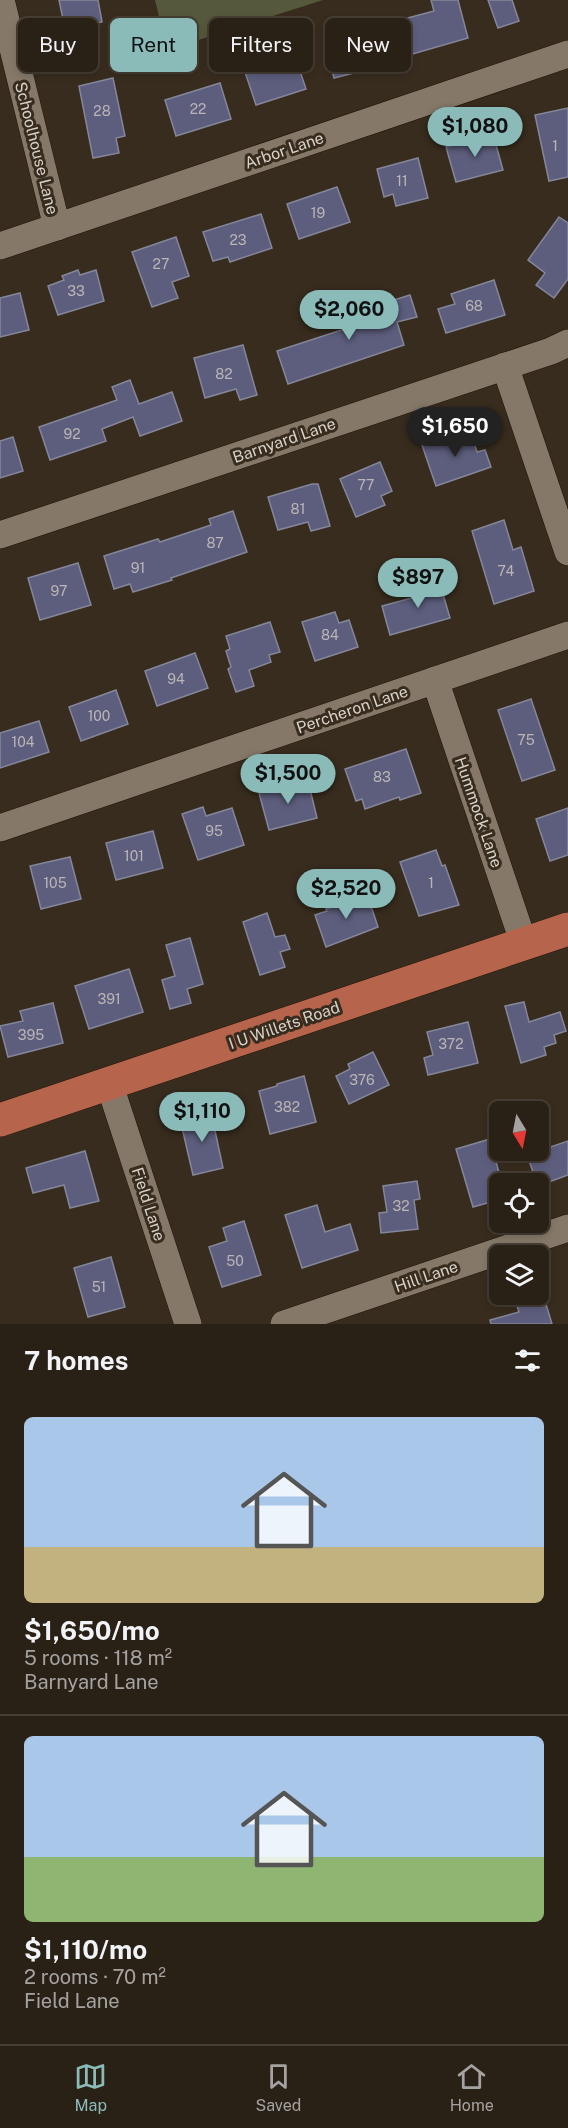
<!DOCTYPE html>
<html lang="en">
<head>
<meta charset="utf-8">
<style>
  :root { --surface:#2a2116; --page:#362e23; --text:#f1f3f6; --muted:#a5a3a1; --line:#463e35; --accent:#8bbbb9 }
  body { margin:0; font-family:"Public Sans",sans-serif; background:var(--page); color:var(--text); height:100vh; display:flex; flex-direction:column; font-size:22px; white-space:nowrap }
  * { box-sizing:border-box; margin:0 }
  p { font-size:20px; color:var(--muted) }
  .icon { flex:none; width:33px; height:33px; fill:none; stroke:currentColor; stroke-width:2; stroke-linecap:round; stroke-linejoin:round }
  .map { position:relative; height:1324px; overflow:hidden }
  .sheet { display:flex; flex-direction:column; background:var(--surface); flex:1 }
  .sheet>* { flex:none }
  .guide { position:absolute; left:18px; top:18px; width:532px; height:54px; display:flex; gap:12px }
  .needle { width:39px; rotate:170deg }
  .fabs { position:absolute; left:489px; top:1101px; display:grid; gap:12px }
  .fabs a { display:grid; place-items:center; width:60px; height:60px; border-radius:9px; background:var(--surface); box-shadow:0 3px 9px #0003,0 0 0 2px var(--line); font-size:30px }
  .price { position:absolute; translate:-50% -51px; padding:0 14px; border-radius:21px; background:var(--accent); color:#111; font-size:20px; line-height:39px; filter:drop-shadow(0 2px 3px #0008) }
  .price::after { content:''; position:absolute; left:50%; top:36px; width:18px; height:14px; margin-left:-9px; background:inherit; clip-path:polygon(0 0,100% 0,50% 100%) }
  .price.current { background:#222; color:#fff }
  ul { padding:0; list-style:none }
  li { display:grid; align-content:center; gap:12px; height:318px; padding:0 24px }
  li+li { border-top:2px solid var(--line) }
  li span { display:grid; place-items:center; height:186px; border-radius:9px; color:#555 }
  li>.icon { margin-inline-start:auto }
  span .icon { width:108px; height:108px; fill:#fffc; stroke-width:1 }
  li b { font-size:26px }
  h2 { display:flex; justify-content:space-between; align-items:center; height:72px; padding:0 24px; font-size:26px }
  .pill { padding:0 21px; border-radius:9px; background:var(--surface); box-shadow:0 3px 9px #0003,0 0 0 2px var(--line); font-size:21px; line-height:54px }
  .pill.current { background:var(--accent); color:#111 }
  .tab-bar { display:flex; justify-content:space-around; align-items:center; height:84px; border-top:2px solid var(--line); background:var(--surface); font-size:16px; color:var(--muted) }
  .tab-bar a { display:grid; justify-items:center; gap:3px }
  .tab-bar .current { color:var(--accent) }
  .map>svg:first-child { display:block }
  .green { fill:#55583a }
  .building { fill:#5d5e7d; stroke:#848699; stroke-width:1.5 }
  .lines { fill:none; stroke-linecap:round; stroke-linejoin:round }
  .minor-casing { stroke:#1f1407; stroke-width:28 }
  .major-casing { stroke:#1f1407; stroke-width:34 }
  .minor { stroke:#857868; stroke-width:27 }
  .major { stroke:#b6654c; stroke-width:33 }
  .labels { text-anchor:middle; stroke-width:6; stroke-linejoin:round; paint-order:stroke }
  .number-label { font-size:14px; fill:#bab5b6 }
  .street-label { font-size:16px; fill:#d9d2c9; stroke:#382c1e }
</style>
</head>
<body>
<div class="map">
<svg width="568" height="1324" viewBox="0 0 568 1324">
  <rect width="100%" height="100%" fill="#382c1e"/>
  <path class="green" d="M155,0H323L167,50Z"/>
  <g class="building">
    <path d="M59,0H98L102,22L65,29Z"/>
    <path d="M431,0H458L468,38L388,61L389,64L334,78L325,43L401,22L400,20L434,11Z"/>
    <path d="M488,0H512L519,21L498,28Z"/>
    <path d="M295,56L306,89L256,105L245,72Z"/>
    <path d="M113,78L125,136L116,138L119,153L93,158L79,86Z"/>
    <path d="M220,83L231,119L176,136L165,100Z"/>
    <path d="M568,108V177L549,181L535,115Z"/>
    <path d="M493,134L503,170L456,182L446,147Z"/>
    <path d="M418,158L428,198L396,206L393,194L384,197L377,169Z"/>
    <path d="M337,187L350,222L299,239L287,204Z"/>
    <path d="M261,214L272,248L230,262L228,257L213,261L203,232Z"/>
    <path d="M559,217L568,223V279L554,298L536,285L545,273L528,260Z"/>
    <path d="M176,237L189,276L172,282L178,298L152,307L132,252Z"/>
    <path d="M78,270L80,275L96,270L104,301L58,315L48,286L64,280L62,276Z"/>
    <path d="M494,280L505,315L446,333L438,309L455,304L451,294Z"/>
    <path d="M20,293L29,330L0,337V298Z"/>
    <path d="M410,295L417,317L397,322L404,345L288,384L277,351L357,325L353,313Z"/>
    <path d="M243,345L257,395L240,400L236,389L205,398L194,358Z"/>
    <path d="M130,380L139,404L172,392L182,421L140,436L133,417L102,429L106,441L50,460L39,427L117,400L112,387Z"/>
    <path d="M470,430L477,452L485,450L491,467L436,486L422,445Z"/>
    <path d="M13,437L23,471L0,478V441Z"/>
    <path d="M380,462L392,491L381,496L385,505L356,517L340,479Z"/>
    <path d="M312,484H318L330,526L311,531L308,522L278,530L268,497Z"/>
    <path d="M233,511L247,552L171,578L172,580L133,592L130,584L114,589L104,556L158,539L160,542L211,525L209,519Z"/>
    <path d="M504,520L513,550L521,547L534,591L494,604L472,531Z"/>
    <path d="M78,563L91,605L40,620L28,578Z"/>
    <path d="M438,577L450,618L390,635L382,606L423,595L419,582Z"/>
    <path d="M335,612L339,623L349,620L358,647L315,661L302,622Z"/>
    <path d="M270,622L280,652L269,655L271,662L249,670L254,686L236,692L228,669L231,667L226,651L230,649L226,636Z"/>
    <path d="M195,653L208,688L157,706L145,671Z"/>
    <path d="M116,690L128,724L81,741L69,707Z"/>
    <path d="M531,699L555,770L522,781L498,710Z"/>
    <path d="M39,721L49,752L0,768V733Z"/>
    <path d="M406,749L421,793L400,800L399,797L365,809L362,799L356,801L345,769Z"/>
    <path d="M308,781L317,818L269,830L259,793Z"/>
    <path d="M203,807L206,816L232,808L244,845L198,860L182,814Z"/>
    <path d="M568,808V855L550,861L536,819Z"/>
    <path d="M153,831L163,868L116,880L106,843Z"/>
    <path d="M436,850L442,866L445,865L459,905L419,916L400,862Z"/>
    <path d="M70,857L81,899L41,909L30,866Z"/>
    <path d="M364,893L368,905L372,909L378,927L326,947L315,915L327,911L326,909L348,902V899Z"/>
    <path d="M267,913L275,937L285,935L290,949L280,952L285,967L260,975L243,922Z"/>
    <path d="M190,938L203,984L187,989L191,1003L170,1009L162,980L175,976L166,945Z"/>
    <path d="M129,969L143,1012L89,1029L75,986Z"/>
    <path d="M524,1002L529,1022L560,1012L566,1031L554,1035L556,1043L544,1047L546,1055L521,1063L505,1006Z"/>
    <path d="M53,1003L63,1043L8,1057L0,1026L23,1021L20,1011Z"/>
    <path d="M468,1022L478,1063L428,1075L424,1058L433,1055L427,1032Z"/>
    <path d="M373,1052L389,1085L349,1104L336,1076L350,1069L348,1064Z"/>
    <path d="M304,1076L316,1122L270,1134L259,1091L277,1086V1084Z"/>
    <path d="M211,1112L223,1168L193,1175L180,1119Z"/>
    <path d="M490,1139L502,1184H494L498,1200L473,1207L456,1149Z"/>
    <path d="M568,1141V1175L538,1186L527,1155Z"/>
    <path d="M85,1151L99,1201L70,1208L64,1185L33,1193L26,1168Z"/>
    <path d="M417,1181L420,1199L414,1200L418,1229L381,1233L379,1213L387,1212L383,1186Z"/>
    <path d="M317,1205L325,1232L350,1224L358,1250L302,1268L285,1215Z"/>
    <path d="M244,1221L261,1275L222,1287L209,1247L227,1241L223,1228Z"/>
    <path d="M111,1257L125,1307L88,1317L74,1268Z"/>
    <path d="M542,1291L552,1324H491L490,1320L519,1312L515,1299L538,1294Z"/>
  </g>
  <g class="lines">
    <defs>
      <g id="minor">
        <path d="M1,0L57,227"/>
        <path d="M0,246L568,54"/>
        <path d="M505,366L568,552"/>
        <path d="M0,535L551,351L568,343"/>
        <path d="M435,680L524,944"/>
        <path d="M0,828L568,635"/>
        <path d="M109,1083L188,1324"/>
        <path d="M284,1324L568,1228"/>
      </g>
      <path id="major" d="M0,1120L568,929"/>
    </defs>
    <use href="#minor" class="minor-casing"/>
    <use href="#major" class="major-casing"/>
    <use href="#minor" class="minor"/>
    <use href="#major" class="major"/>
  </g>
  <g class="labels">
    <g class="number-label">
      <text x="198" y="114">22</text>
      <text x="102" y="116">28</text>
      <text x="555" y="151">1</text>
      <text x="402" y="186">11</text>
      <text x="318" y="218">19</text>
      <text x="238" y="245">23</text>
      <text x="161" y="269">27</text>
      <text x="76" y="296">33</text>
      <text x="474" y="311">68</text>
      <text x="224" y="379">82</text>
      <text x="72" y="439">92</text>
      <text x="366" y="490">77</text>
      <text x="298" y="514">81</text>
      <text x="215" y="548">87</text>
      <text x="138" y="573">91</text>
      <text x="506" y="576">74</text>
      <text x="59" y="596">97</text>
      <text x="330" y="640">84</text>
      <text x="176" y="684">94</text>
      <text x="99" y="721">100</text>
      <text x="526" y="745">75</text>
      <text x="23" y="747">104</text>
      <text x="382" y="782">83</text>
      <text x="214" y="836">95</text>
      <text x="134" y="861">101</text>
      <text x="55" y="888">105</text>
      <text x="431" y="888">1</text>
      <text x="109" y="1004">391</text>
      <text x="31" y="1040">395</text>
      <text x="451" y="1049">372</text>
      <text x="362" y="1085">376</text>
      <text x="287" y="1112">382</text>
      <text x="401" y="1211">32</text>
      <text x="235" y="1266">50</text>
      <text x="99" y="1292">51</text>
    </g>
    <g class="street-label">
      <text transform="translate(37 148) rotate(76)" y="6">Schoolhouse Lane</text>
      <text transform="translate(284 150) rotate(-19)" y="6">Arbor Lane</text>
      <text transform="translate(284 440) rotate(-19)" y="6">Barnyard Lane</text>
      <text transform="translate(352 709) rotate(-19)" y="6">Percheron Lane</text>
      <text transform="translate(479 812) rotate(71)" y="6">Hummock Lane</text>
      <text transform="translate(284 1025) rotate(-19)" y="6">I U Willets Road</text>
      <text transform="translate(149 1204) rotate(72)" y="6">Field Lane</text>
      <text transform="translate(426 1276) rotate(-19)" y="6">Hill Lane</text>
    </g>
  </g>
</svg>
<div class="fabs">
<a><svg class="needle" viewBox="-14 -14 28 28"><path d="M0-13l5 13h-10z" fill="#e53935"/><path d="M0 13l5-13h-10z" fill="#a5a3a1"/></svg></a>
<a><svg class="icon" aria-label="locate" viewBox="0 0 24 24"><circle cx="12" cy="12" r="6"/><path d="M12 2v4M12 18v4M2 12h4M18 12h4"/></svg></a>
<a><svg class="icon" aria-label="layers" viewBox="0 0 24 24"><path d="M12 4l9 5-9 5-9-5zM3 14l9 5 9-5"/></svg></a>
</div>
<b class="price" style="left:475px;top:158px">$1,080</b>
<b class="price" style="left:349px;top:341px">$2,060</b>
<b class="price current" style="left:455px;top:458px">$1,650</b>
<b class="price" style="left:418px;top:609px">$897</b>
<b class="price" style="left:288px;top:805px">$1,500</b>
<b class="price" style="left:346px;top:920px">$2,520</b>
<b class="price" style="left:202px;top:1143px">$1,110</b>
<div class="guide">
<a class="pill">Buy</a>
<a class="pill current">Rent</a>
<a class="pill">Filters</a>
<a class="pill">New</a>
</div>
</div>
<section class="sheet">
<h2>7 homes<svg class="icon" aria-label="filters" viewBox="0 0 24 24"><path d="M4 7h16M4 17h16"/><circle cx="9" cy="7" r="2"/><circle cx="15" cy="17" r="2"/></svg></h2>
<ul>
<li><span style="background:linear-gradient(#a9c7e8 70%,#c2b280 0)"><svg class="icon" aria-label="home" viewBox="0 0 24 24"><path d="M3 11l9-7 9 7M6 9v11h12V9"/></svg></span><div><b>$1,650/mo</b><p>5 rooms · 118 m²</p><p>Barnyard Lane</p></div></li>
<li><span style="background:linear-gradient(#a9c7e8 65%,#8fb573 0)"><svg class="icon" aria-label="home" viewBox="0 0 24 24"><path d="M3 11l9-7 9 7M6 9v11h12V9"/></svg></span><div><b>$1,110/mo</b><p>2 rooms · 70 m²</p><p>Field Lane</p></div></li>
</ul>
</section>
<nav class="tab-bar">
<a class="current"><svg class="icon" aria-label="map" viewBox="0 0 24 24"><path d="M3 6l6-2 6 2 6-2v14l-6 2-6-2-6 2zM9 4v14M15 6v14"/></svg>Map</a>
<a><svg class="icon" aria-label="saved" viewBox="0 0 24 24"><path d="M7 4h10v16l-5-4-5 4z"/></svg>Saved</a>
<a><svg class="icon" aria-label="home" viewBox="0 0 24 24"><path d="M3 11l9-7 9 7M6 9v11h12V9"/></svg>Home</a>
</nav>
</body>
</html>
